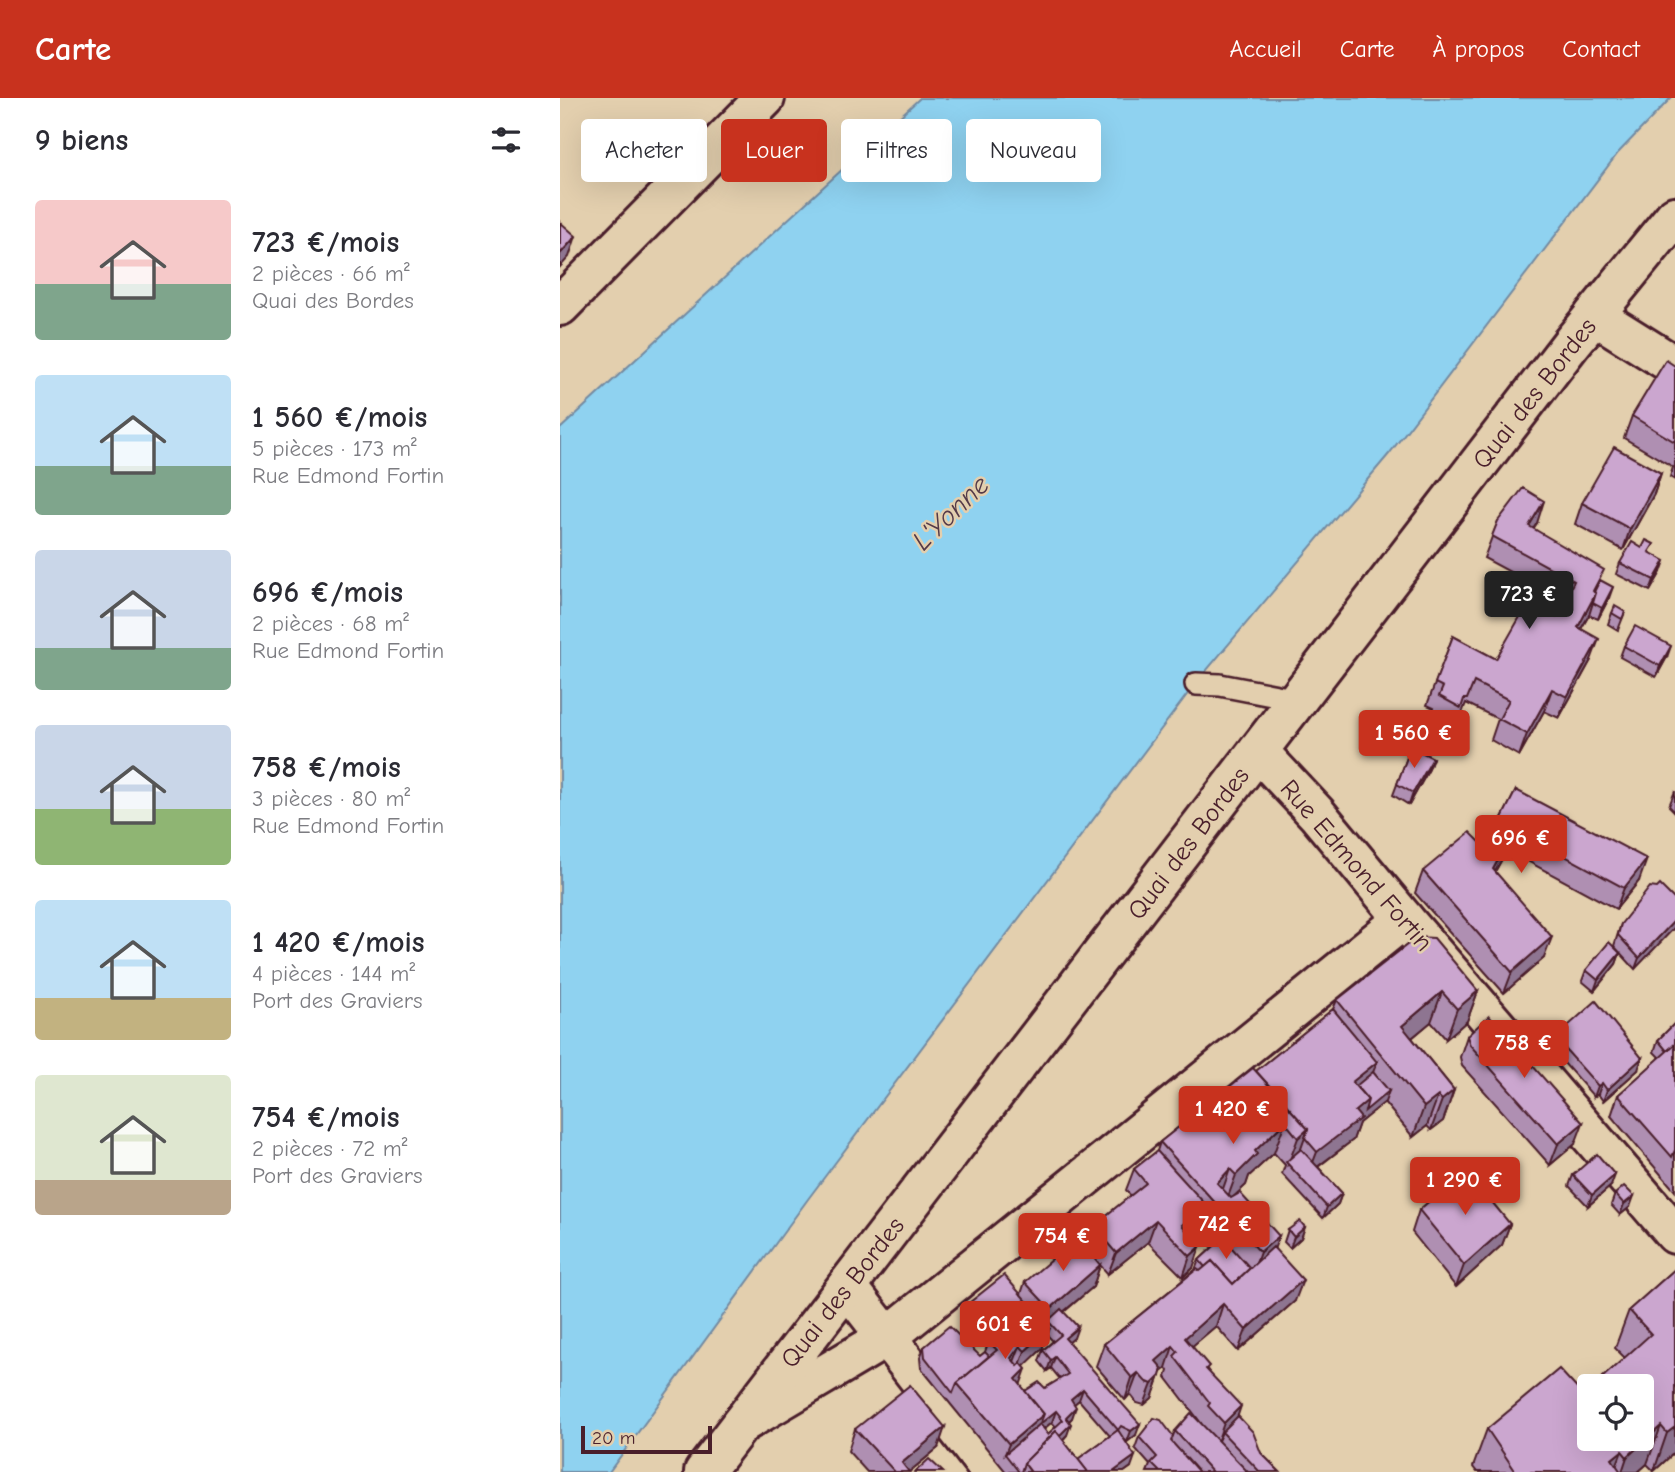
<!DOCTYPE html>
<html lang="fr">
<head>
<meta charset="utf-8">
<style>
  :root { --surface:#fff; --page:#f2f2f3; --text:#2b2b33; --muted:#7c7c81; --accent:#c8321e }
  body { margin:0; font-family:"Comic Neue",sans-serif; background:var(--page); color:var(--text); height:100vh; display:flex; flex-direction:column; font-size:26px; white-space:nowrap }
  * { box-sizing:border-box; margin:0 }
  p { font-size:23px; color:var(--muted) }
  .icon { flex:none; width:38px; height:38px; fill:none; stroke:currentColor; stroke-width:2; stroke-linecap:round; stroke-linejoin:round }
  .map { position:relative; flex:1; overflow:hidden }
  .drawer { display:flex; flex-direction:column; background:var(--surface); width:560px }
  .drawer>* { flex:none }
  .guide { position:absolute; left:21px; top:21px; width:665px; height:63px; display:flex; gap:14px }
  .controls { position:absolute; left:1017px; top:1276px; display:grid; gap:14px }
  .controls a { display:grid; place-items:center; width:77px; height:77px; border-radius:7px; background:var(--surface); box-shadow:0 7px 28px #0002; font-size:35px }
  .scale { position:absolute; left:21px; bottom:18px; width:131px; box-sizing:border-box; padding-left:7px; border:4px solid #4a1f2b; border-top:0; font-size:19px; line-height:24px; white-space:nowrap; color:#4a1f2b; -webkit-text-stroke:5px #e3cfae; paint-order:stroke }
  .price { position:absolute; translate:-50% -60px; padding:0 16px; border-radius:7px; background:var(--accent); color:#fff; font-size:23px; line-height:46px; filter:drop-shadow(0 2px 4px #0008) }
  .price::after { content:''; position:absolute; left:50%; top:42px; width:21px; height:16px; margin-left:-10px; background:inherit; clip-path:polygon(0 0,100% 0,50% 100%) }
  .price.on { background:#222; color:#fff }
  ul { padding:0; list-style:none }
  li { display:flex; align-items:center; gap:21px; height:175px; padding:0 35px }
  li span { display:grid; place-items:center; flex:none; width:196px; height:140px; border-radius:7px; color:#555 }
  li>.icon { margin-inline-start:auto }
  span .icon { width:84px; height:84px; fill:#fffc; stroke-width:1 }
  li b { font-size:30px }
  h2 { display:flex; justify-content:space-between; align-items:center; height:84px; padding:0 35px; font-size:30px }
  .tag { padding:0 24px; border-radius:7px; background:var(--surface); box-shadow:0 7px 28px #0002; font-size:24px; line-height:63px }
  .tag.on { background:var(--accent); color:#fff }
  header { display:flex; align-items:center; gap:42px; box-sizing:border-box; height:98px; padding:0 35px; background:var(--accent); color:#fff }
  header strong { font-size:33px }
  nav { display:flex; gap:38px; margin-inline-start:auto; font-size:24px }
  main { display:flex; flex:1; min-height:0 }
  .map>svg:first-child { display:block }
  .water { fill:#8fd2f0; stroke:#738aa1; stroke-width:2 }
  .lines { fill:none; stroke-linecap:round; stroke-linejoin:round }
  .service-casing { stroke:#4a1f2b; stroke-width:26 }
  .minor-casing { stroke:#4a1f2b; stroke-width:44 }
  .primary-casing { stroke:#4a1f2b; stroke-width:44 }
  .service { stroke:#e3cfae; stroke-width:21 }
  .minor { stroke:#e3cfae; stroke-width:38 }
  .primary { stroke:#e3cfae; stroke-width:38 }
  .wall { fill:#af8fb2; stroke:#4a1f2b; stroke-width:2; fill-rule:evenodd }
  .shaded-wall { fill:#8e7491; stroke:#4a1f2b; stroke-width:2 }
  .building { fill:#cba6cf; stroke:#4a1f2b; stroke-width:2 }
  .labels { text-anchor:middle; stroke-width:5; stroke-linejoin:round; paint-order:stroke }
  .street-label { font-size:26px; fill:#4a1f2b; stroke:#e3cfae }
  .water-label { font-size:28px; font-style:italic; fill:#543a49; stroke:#e3cfae }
</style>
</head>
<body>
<header>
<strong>Carte</strong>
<nav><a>Accueil</a><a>Carte</a><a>À propos</a><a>Contact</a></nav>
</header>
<main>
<section class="drawer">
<h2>9 biens<svg class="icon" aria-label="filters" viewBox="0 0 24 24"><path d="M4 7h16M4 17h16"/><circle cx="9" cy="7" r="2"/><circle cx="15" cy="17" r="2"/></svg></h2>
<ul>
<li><span style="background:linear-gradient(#f6c9c9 60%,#7fa58c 0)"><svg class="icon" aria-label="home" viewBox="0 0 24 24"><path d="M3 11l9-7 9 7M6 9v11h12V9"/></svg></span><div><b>723 €/mois</b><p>2 pièces · 66 m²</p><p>Quai des Bordes</p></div></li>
<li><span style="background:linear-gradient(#bfe0f5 65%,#7fa58c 0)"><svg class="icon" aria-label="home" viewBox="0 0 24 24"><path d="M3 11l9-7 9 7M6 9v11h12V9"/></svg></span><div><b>1 560 €/mois</b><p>5 pièces · 173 m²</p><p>Rue Edmond Fortin</p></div></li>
<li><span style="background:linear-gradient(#c9d6e8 70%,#7fa58c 0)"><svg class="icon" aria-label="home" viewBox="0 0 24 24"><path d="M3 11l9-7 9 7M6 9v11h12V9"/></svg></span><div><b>696 €/mois</b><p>2 pièces · 68 m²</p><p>Rue Edmond Fortin</p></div></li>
<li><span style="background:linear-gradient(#c9d6e8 60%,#8fb573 0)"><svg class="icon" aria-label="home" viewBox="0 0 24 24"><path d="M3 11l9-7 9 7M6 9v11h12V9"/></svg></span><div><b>758 €/mois</b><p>3 pièces · 80 m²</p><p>Rue Edmond Fortin</p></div></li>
<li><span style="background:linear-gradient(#bfe0f5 70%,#c2b280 0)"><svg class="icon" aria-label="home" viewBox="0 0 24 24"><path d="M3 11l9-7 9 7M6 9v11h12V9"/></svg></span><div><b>1 420 €/mois</b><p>4 pièces · 144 m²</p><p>Port des Graviers</p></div></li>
<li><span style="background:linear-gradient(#dfe7d0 75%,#b9a48a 0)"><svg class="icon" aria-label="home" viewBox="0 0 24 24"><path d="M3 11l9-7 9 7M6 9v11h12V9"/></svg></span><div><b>754 €/mois</b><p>2 pièces · 72 m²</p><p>Port des Graviers</p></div></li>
</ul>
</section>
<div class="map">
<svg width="1115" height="1374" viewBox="0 0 1115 1374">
  <rect width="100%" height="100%" fill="#e3cfae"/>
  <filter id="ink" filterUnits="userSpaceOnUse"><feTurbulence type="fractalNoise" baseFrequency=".0143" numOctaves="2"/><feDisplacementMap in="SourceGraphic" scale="14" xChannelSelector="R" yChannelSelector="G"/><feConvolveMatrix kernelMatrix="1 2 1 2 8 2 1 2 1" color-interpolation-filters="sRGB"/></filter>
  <g filter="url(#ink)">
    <path class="water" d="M360,0H1111L1058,55L829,356L635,586L248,1101L49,1374H0V331Z"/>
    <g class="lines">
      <defs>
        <path id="service" d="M636,586L660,587L738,602"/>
        <g id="minor">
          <path d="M0,208L205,0"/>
          <path d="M1034,217L1115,268"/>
          <path d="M698,653L757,716L844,821L1115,1136"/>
          <path d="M287,1188L431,1374"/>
          <path d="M181,1326L326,1240L844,821"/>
        </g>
        <path id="primary" d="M144,1374L1010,247L1115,118"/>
      </defs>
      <use href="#service" class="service-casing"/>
      <use href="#minor" class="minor-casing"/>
      <use href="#primary" class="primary-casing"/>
      <use href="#service" class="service"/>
      <use href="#minor" class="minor"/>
      <use href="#primary" class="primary"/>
    </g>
    <g class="wall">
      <path d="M1115,268V382L1110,379L1113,369L1064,340L1072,318Z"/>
      <path d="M1101,375L1094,396L1063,452L1015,426L1022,405Z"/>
      <path d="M938,423L977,425L973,430L1040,482L1049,500L1038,521L1029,517L1021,531L1031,562L999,620L984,613L959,658L931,642L938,621L906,605L899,623L896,622L893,631L871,620L874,610L867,607L893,538L936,561L996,518L1004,503L924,460Z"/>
      <path d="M1091,455L1101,474L1090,493L1056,476L1060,465Z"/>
      <path d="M1065,514L1058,532L1048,526L1052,515Z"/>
      <path d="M1064,548L1107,559L1096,579L1060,559Z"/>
      <path d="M851,649L873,660L869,671L849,707L833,697Z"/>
      <path d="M956,692L1079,783L1056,811L947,752L935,773L984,860L944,895L855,795L863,773L922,746L938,728Z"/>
      <path d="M1115,693V714L1109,708Z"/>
      <path d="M1115,802L1075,871L1054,848L1061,826Z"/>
      <path d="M857,839L918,893L907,923L886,941L871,924L852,940L894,992L883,1023L871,1032L867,1028L853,1039L824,1004L799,1025L793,1042L758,1069L782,1095L778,1106L763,1120L722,1076L725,1067L714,1055L689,1078L686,1087L674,1098L714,1150L735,1203L678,1253L656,1228L632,1248L701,1355L720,1374H587L590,1367L575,1350L579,1339L613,1338L615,1333L641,1325L606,1279L608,1273L606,1270L601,1274L592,1300L584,1307L577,1305L570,1296L565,1302L536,1268L544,1246L635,1172L639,1162L655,1147L638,1128L629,1135L633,1170L623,1179L588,1144L548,1176L540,1167L533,1189L504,1214L514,1240L508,1245L576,1337L567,1344L566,1343L571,1369L564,1374H446L361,1270L360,1260L364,1249L420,1258L425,1254L428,1245L424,1241L417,1246L401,1227L409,1205L461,1196L465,1184L526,1149L533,1128L571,1098L566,1092L574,1071L597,1053L600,1044L696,973L773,911L777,902ZM487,1237L493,1243L483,1252L479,1263L487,1273L491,1270L500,1281L485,1290L465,1293L460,1287L463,1268L482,1251ZM519,1302L550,1338L518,1361L503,1342L507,1337L509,1323L512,1320L514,1306ZM492,1324L496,1329L488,1336L484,1331Z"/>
      <path d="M1060,855L1056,866L1034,893L1022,883L1026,872Z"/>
      <path d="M1115,925V1093L1051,1018L1058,997L1100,960L1094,954L1098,942Z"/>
      <path d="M1000,935L1078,972L1043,1003L1038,996L1034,999L995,955L998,948L996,946Z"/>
      <path d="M907,938L1015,1046L990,1067L902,968L900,959Z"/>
      <path d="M1013,1077L1051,1088L1028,1108L1009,1088Z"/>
      <path d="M899,1079L950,1126L942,1147L896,1189L852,1134L859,1112L882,1093L886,1082Z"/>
      <path d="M1055,1096L1070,1109L1060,1117L1051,1107Z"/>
      <path d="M745,1129L741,1140L730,1150L724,1144L728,1132Z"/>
      <path d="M1115,1171V1354L1094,1373L1087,1366L1078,1374H917L913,1369L927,1331L1023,1297L1065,1260L1055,1250L1069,1212Z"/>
      <path d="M295,1331L378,1350L349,1374H307L288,1353Z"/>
    </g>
    <g class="shaded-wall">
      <path d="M16,138L9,159L0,169V156Z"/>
      <path d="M1101,375L1094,396L1063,452L1070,431Z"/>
      <path d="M984,403L977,425L961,449L969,428Z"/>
      <path d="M1105,463L1101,474L1090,493L1094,482Z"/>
      <path d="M1053,489L1049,500L1038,521L1042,510Z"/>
      <path d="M1036,495L1029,517L1010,550L1018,529Z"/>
      <path d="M1039,541L1031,562L999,620L1007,599Z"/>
      <path d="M1111,548L1107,559L1096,579L1100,568Z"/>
      <path d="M992,591L984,613L959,658L967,636Z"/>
      <path d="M873,660L869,671L849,707L853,695Z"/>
      <path d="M955,731L947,752L925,792L933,771Z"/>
      <path d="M1087,761L1079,783L1056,811L1064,790Z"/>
      <path d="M1115,822V829L1075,871L1079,860Z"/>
      <path d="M992,839L984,860L944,895L952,874Z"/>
      <path d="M1060,855L1056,866L1034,893L1038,882Z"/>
      <path d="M918,893L907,923L886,941L897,911Z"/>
      <path d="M882,894L871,924L830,958L842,928Z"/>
      <path d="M1082,960L1078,972L1043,1003L1047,992Z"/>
      <path d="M817,964L809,985L793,999L792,984Z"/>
      <path d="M1042,985L1038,996L1034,999L1038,988Z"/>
      <path d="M894,992L883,1023L871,1032L882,1002Z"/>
      <path d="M829,993L825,1004L799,1025L793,1042L749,1075L757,1054L795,1013L808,1002Z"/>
      <path d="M878,998L867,1028L853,1039L864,1009Z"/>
      <path d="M725,1024L714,1055L689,1078L686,1087L665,1107L676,1077L695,1053Z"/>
      <path d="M1023,1025L1015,1046L990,1067L998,1046Z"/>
      <path d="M748,1031L737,1062L728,1067L738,1040Z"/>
      <path d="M670,1071L659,1102L657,1085Z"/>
      <path d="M1055,1077L1051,1088L1028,1108L1032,1097Z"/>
      <path d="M782,1095L778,1106L763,1120L767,1109Z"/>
      <path d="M1074,1098L1070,1109L1060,1117L1064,1106Z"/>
      <path d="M646,1107L638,1128L618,1145L622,1127Z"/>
      <path d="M596,1122L588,1144L548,1176L556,1155Z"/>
      <path d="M950,1126L942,1147L896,1189L904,1167Z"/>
      <path d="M745,1129L741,1140L730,1150L734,1139Z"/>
      <path d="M719,1138L708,1168L693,1174L700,1154Z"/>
      <path d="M640,1149L633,1170L623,1179L630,1158Z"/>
      <path d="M540,1167L533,1189L490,1225L488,1223L486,1229L482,1232L490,1211Z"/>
      <path d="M743,1182L735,1203L678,1253L686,1232Z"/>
      <path d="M663,1206L656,1228L617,1261L625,1240Z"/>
      <path d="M432,1219L424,1241L417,1246L425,1225Z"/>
      <path d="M518,1229L514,1240L501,1251L505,1240Z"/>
      <path d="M490,1230L482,1251L457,1275L465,1253Z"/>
      <path d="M460,1248L452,1269L451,1260Z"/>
      <path d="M613,1248L606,1270L589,1284L596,1263Z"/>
      <path d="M495,1259L491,1270L487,1273L491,1262Z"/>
      <path d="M466,1271L458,1293L456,1281Z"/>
      <path d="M578,1275L570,1296L565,1302L572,1280Z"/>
      <path d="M600,1278L592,1300L584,1307L592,1286Z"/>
      <path d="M523,1291L519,1302L507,1312L511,1301Z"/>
      <path d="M681,1308L674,1329L662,1334L656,1347L664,1325Z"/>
      <path d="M516,1309L512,1320L502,1330L506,1319Z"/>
      <path d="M496,1313L492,1324L476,1337L445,1356L449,1346L484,1316Z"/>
      <path d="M511,1326L507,1337L470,1373L467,1369Z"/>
      <path d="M580,1326L576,1337L567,1344L571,1333Z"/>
      <path d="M1101,1328L1087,1366L1078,1374H1062L1067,1359Z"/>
      <path d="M385,1329L378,1350L349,1374L342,1365Z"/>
      <path d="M1115,1329V1354L1094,1373L1107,1335Z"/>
      <path d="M1062,1353L1054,1374L1052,1361Z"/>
      <path d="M575,1358L571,1369L564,1374H553Z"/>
    </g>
    <g class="building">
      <path d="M0,124L16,138L0,156Z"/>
      <path d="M1106,262L1115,268V344L1072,318Z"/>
      <path d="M1054,349L1101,375L1070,431L1022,405Z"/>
      <path d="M963,390L984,403L969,428L1044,472L1033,493L1036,495L1018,529L1039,541L1007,599L992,591L967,636L939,621L949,602L914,584L907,601H904L901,610L879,598L883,589L875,585L893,538L936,561L969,503L996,518L1014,483L932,438L938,423Z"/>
      <path d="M1086,442L1094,446L1089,454L1105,463L1094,482L1060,465L1072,444L1082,450Z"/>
      <path d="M1040,482L1053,489L1042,510L1033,505L1036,495L1034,494Z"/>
      <path d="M1055,508L1065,514L1062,521L1052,515Z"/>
      <path d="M1075,528L1111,548L1100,568L1064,548Z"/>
      <path d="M851,649L873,660L853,695L837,686Z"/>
      <path d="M956,692L1087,761L1064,790L955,731L933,771L992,839L952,874L863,773L910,734L922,746L936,727L938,728Z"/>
      <path d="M1100,787L1115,802V822L1079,860L1058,837L1061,826L1090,789L1097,790Z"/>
      <path d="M857,839L874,840L918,893L897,911L882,894L842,928L894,992L882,1002L878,998L864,1009L777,902Z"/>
      <path d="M1049,844L1060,855L1038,882L1026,872Z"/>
      <path d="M1036,903L1082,960L1047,992L1042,985L1038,988L999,944L1004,940L1000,935Z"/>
      <path d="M773,911L817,964L792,984L808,1002L795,1013L801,1020L757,1054L745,1040L748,1031L696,973Z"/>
      <path d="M929,918L1023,1025L998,1046L910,947L907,938Z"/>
      <path d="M1115,925V946L1107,953L1098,942Z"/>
      <path d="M1115,946V1052L1112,1059L1058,997Z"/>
      <path d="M693,970L748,1031L738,1040L725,1024L695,1053L697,1056L676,1077L670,1071L657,1085L671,1100L680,1095L719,1138L700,1154L600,1044Z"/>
      <path d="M813,974L829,993L805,1013L808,1002L796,988Z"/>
      <path d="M741,1051L782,1095L767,1109L726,1064Z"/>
      <path d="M597,1053L646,1107L622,1127L640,1149L630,1158L596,1122L556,1155L533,1128L586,1085L574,1071Z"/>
      <path d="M1037,1056L1055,1077L1032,1097L1013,1077Z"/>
      <path d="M906,1072L950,1126L904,1167L859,1112Z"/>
      <path d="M895,1074L899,1079L890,1087L886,1082Z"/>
      <path d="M1064,1088L1074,1098L1064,1106L1055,1096Z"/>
      <path d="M740,1123L745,1129L734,1139L728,1132Z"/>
      <path d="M518,1139L540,1167L490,1211L465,1184Z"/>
      <path d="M663,1140L690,1170L673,1186L652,1163L645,1169L639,1162Z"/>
      <path d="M713,1149L743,1182L686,1232L663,1206L625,1240L649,1268L646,1271L681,1308L664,1325L648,1308L650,1305L614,1258L618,1254L613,1248L596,1263L602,1270L600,1278L592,1286L585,1283L578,1275L572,1280L544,1246L637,1171L640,1173L652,1163L673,1186Z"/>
      <path d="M1115,1171V1329L1107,1335L1101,1328L1067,1359L1062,1353L1052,1361L1061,1374H956L927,1331L999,1271L1023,1297L1029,1291V1340H1082V1288H1033L1091,1236L1069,1212Z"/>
      <path d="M444,1177L490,1230L465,1253L460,1248L451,1260L458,1268L461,1265L466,1271L456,1281L484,1316L449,1346L397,1285L437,1252L429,1244L443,1231L432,1219L425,1225L409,1205Z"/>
      <path d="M501,1211L518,1229L505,1240L580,1326L571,1333L561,1328L558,1332L523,1291L511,1301L516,1309L506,1319L511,1326L500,1337L496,1333L464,1365L461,1374H459L445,1356L480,1326L488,1336L503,1322L496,1313L480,1326L484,1316L465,1293L479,1284L485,1290L508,1276L495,1259L491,1262L483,1252L501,1237L488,1223Z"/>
      <path d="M389,1228L420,1258L425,1254L429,1258L397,1285L393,1295L365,1259L364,1249Z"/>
      <path d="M350,1287L385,1329L342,1365L349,1374H335L295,1331Z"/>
      <path d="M631,1315L688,1374H652L615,1333Z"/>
      <path d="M678,1318L693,1334L701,1355L720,1374H700L662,1334Z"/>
      <path d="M594,1320L601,1322L613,1338L611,1343L639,1374H600L591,1365L597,1359L579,1339Z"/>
      <path d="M558,1332L575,1358L553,1374H528L518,1361Z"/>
      <path d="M496,1333L528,1374H471L464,1365Z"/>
      <path d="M369,1361L383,1374H355Z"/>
    </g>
  </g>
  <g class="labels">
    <g class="street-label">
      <text transform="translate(974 295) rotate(-52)" y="9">Quai des Bordes</text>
      <text transform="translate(628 745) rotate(-53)" y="9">Quai des Bordes</text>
      <text transform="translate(797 767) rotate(49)" y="9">Rue Edmond Fortin</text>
      <text transform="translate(282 1194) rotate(-52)" y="9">Quai des Bordes</text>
    </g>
    <g class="water-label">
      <text transform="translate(390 414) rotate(-44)" y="10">L'Yonne</text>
    </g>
  </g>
</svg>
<div class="controls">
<a><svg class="icon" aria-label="locate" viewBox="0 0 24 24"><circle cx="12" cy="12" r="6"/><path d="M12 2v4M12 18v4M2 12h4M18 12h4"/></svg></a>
</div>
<div class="scale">20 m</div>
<b class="price on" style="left:969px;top:533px">723 €</b>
<b class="price" style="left:854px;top:672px">1 560 €</b>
<b class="price" style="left:961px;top:777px">696 €</b>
<b class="price" style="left:964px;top:982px">758 €</b>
<b class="price" style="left:673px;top:1048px">1 420 €</b>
<b class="price" style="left:905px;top:1119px">1 290 €</b>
<b class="price" style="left:666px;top:1163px">742 €</b>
<b class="price" style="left:503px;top:1175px">754 €</b>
<b class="price" style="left:445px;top:1263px">601 €</b>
<div class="guide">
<a class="tag">Acheter</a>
<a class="tag on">Louer</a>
<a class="tag">Filtres</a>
<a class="tag">Nouveau</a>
</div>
</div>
</main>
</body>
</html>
